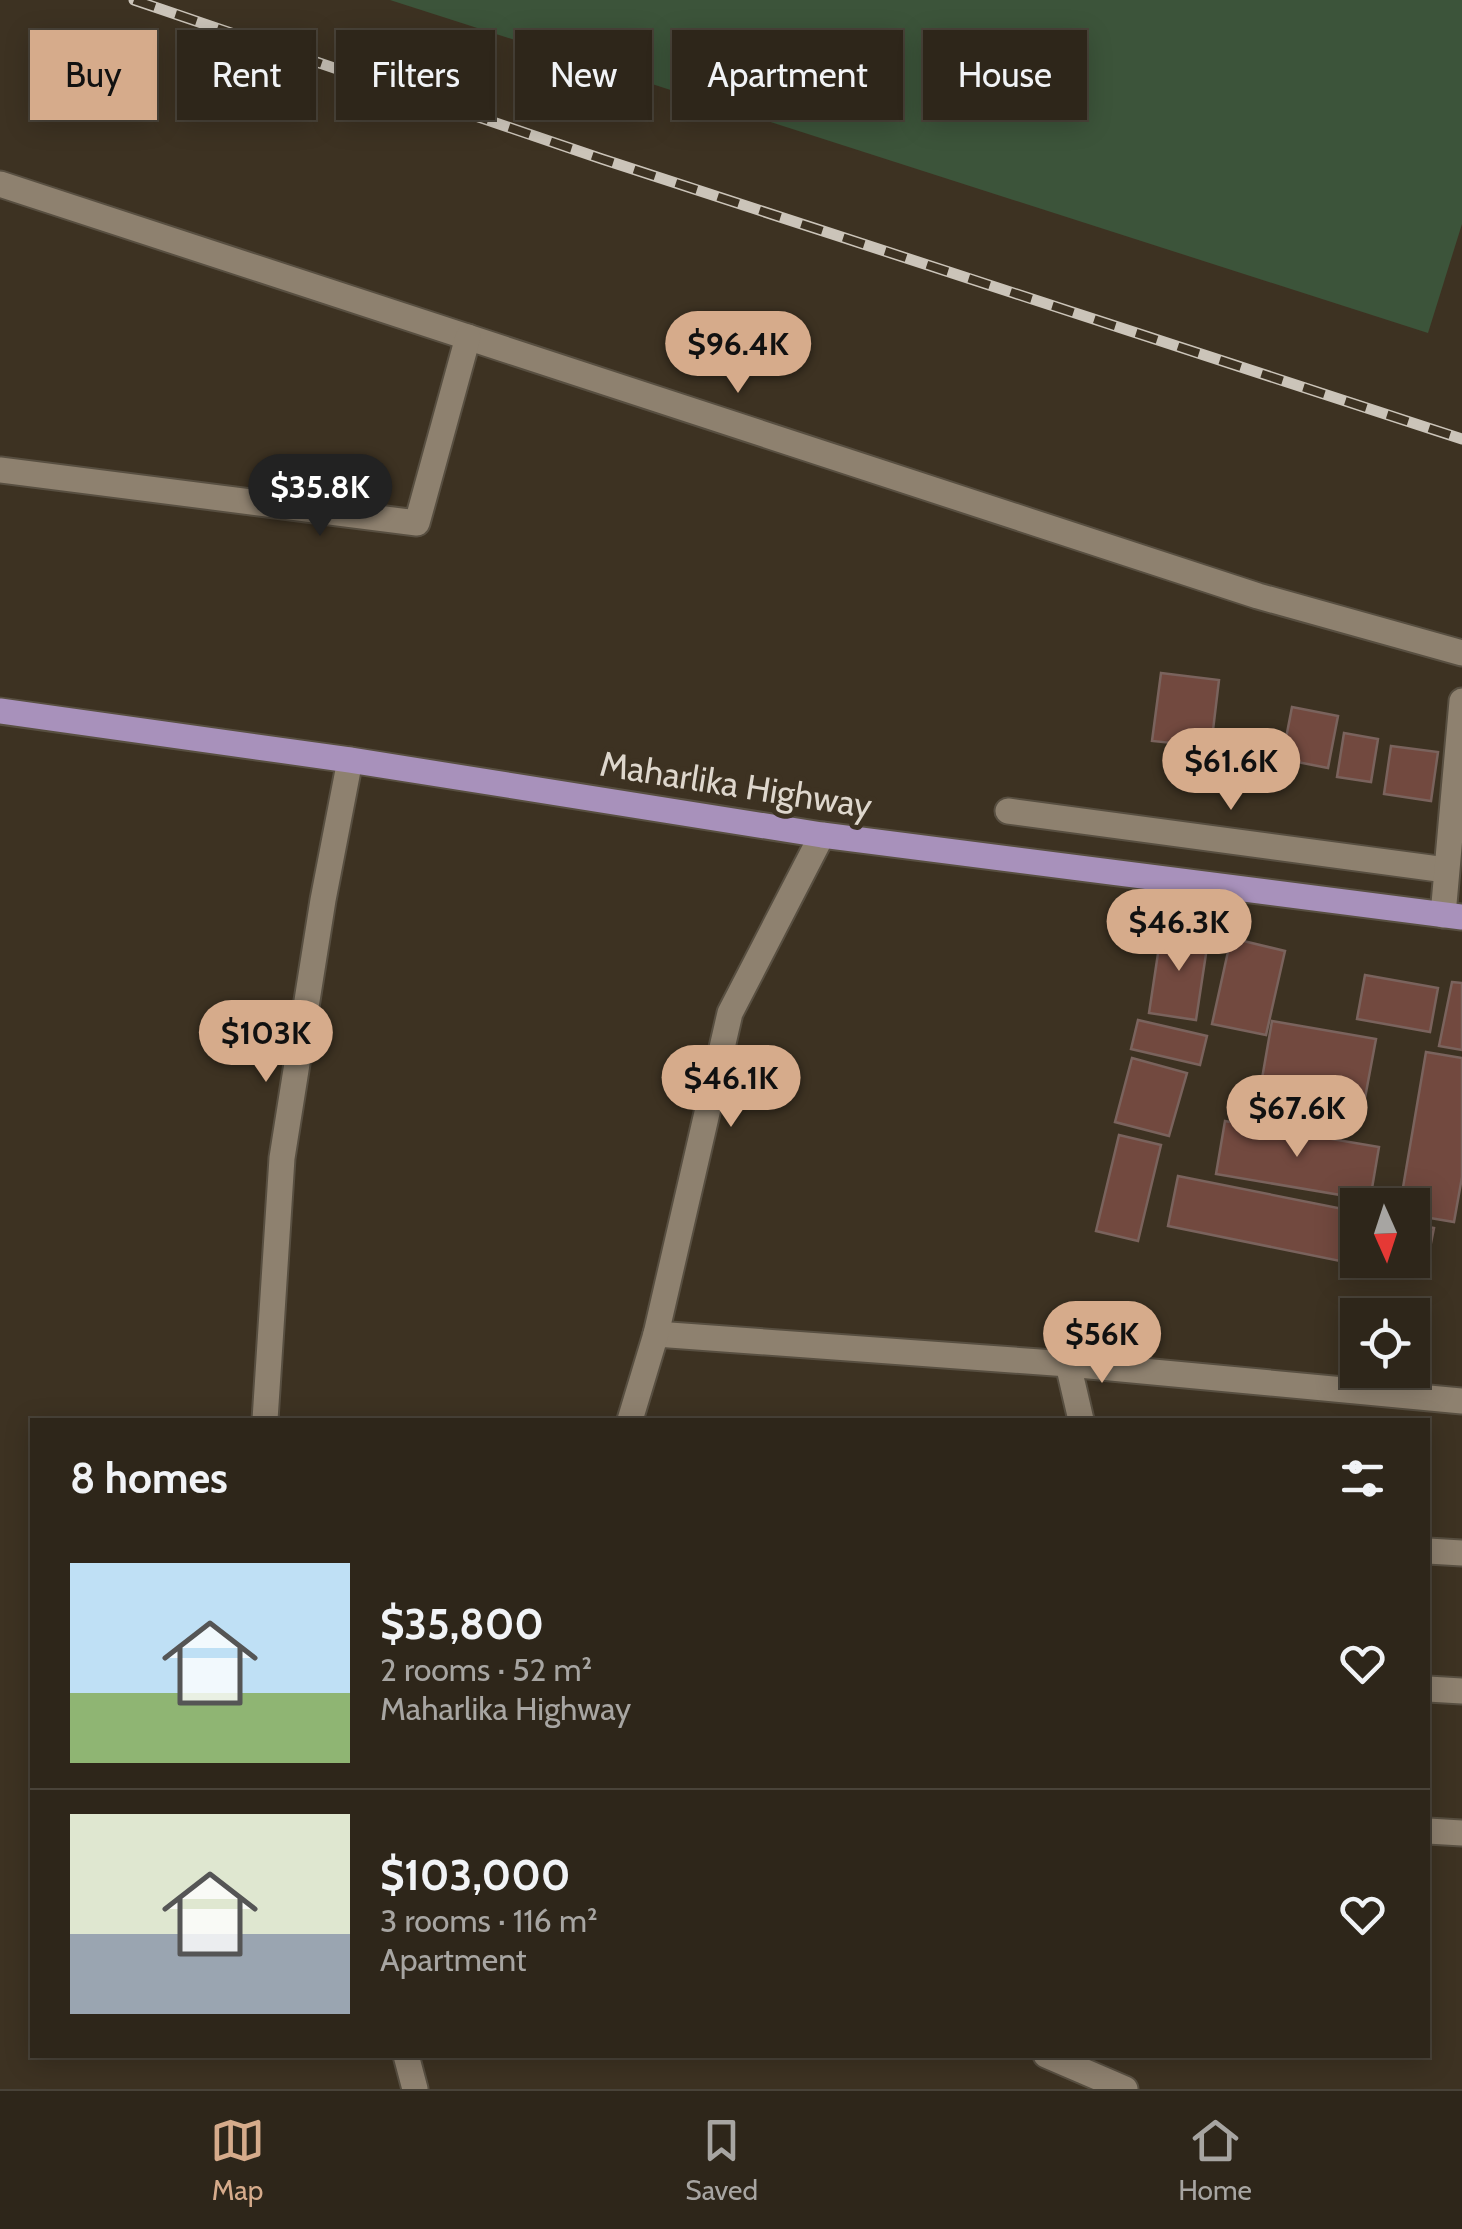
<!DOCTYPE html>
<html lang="en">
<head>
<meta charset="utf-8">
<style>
  :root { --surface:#2e261a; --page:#3a3227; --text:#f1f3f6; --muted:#a7a5a2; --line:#494339; --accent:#d6ab8b }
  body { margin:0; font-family:Cabin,sans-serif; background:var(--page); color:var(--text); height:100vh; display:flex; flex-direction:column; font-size:38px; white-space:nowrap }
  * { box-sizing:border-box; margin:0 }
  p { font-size:32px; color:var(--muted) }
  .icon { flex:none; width:55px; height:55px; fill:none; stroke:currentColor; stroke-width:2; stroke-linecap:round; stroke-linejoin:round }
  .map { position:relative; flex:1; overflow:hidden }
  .drawer { position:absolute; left:30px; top:1418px; width:1400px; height:640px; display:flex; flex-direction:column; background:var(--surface); border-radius:0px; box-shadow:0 5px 25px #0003,0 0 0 2px var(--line) }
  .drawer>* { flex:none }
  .hud { position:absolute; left:30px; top:30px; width:1402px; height:90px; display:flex; gap:20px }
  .needle { width:65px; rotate:177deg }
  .fabs { position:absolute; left:1340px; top:1188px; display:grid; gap:20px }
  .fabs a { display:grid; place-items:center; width:90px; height:90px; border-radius:0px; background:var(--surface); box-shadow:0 5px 25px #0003,0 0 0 2px var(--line); font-size:50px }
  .price { position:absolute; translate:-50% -85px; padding:0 22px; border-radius:35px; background:var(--accent); color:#111; font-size:32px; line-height:65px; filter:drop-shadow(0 2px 5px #0008) }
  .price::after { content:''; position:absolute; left:50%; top:60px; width:30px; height:22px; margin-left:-15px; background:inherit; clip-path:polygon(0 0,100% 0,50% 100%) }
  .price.selected { background:#222; color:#fff }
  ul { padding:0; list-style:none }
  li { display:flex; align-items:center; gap:30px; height:250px; padding:0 40px }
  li+li { border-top:2px solid var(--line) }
  li span { display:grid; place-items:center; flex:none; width:280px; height:200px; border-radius:0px; color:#555 }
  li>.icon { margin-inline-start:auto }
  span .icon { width:120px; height:120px; fill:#fffc; stroke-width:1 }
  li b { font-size:42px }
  h2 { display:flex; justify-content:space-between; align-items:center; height:120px; padding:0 40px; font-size:42px }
  .pill { padding:0 35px; border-radius:0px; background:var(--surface); box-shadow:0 5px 25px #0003,0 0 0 2px var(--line); font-size:35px; line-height:90px }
  .pill.selected { background:var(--accent); color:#111 }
  .tab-bar { display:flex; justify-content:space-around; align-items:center; height:140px; border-top:2px solid var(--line); background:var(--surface); font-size:28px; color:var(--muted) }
  .tab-bar a { display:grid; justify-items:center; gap:5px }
  .tab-bar .selected { color:var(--accent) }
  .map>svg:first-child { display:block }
  .green { fill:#3c543a }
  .building { fill:#72493f; stroke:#7a635d; stroke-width:2.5 }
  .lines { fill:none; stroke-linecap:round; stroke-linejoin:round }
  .street-casing { stroke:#584f41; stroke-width:29 }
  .primary-casing { stroke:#584f41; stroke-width:29 }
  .street { stroke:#8e816f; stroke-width:25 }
  .primary { stroke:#a891bb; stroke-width:25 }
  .rail-casing { stroke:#cbc4b9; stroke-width:11 }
  .rail { stroke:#3d3222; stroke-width:8; stroke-dasharray:22; stroke-linecap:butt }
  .labels { text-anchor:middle; stroke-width:10; stroke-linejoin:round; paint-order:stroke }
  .street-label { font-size:35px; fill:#ded7cd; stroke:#3d3222 }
</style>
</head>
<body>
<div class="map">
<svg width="1462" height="2089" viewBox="0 0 1462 2089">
  <rect width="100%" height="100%" fill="#3d3222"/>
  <path class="green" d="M390,0H1462V224L1428,333Z"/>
  <g class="building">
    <path d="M1161,673L1219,680L1211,747L1152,741Z"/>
    <path d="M1292,707L1338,716L1328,768L1282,759Z"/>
    <path d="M1344,733L1378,739L1371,782L1337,777Z"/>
    <path d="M1391,746L1438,752L1431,801L1384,794Z"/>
    <path d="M1162,927L1209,934L1196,1020L1149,1013Z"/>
    <path d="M1231,938L1285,951L1266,1035L1212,1024Z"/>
    <path d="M1365,975L1438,988L1430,1032L1357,1019Z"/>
    <path d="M1452,982L1462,983V1050L1439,1046Z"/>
    <path d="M1138,1020L1207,1036L1200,1065L1131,1049Z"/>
    <path d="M1272,1021L1376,1039L1362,1114L1259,1096Z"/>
    <path d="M1426,1052L1462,1058V1177L1454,1222L1412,1215V1205H1400Z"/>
    <path d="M1132,1058L1187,1073L1169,1136L1115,1122Z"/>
    <path d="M1225,1121L1379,1147L1370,1200L1216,1174Z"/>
    <path d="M1119,1135L1161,1145L1138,1241L1096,1231Z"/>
    <path d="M1178,1176L1358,1212V1260H1412V1224L1434,1228L1424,1278L1168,1226Z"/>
  </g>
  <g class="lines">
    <defs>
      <g id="street">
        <path d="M0,184L1258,596L1462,653"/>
        <path d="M0,470L417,523L468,337"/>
        <path d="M1008,811L1446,870"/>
        <path d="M1443,915L1462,701"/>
        <path d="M656,1334L1068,1364L1462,1401"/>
        <path d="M1068,1364L1081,1420"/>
        <path d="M265,1420L282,1158L323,900L350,760"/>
        <path d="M630,1420L656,1334L730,1013L822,835"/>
        <path d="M1428,1551L1462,1553"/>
        <path d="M1428,1689L1462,1691"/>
        <path d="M1428,1831L1462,1833"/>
        <path d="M406,2055L415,2089"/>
        <path d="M1046,2055L1125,2089"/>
      </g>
      <path id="primary" d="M0,711L350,760L822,835L1462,917"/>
    </defs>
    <use href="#street" class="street-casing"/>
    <use href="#primary" class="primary-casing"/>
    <use href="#street" class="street"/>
    <use href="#primary" class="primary"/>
    <defs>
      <path id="rail" d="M134,0L602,159L1462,439"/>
    </defs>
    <use href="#rail" class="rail-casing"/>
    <use href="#rail" class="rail"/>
  </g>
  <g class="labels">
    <g class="street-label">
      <text transform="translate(736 785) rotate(9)" y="12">Maharlika Highway</text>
    </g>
  </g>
</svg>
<div class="fabs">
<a><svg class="needle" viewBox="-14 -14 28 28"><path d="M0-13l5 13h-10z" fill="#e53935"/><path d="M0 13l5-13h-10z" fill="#a7a5a2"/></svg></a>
<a><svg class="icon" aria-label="locate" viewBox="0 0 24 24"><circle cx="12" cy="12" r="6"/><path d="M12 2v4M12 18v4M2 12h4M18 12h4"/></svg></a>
</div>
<b class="price" style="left:738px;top:396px">$96.4K</b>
<b class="price selected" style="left:320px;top:539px">$35.8K</b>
<b class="price" style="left:1231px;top:813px">$61.6K</b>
<b class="price" style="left:1179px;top:974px">$46.3K</b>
<b class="price" style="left:266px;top:1085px">$103K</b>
<b class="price" style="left:731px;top:1130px">$46.1K</b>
<b class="price" style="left:1297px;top:1160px">$67.6K</b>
<b class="price" style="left:1102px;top:1386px">$56K</b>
<div class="hud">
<a class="pill selected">Buy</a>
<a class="pill">Rent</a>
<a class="pill">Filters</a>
<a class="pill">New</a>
<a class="pill">Apartment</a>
<a class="pill">House</a>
</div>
<section class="drawer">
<h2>8 homes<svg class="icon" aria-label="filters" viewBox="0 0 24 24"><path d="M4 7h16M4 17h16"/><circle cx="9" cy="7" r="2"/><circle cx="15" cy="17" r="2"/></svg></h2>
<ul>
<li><span style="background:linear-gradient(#bfe0f5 65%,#8fb573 0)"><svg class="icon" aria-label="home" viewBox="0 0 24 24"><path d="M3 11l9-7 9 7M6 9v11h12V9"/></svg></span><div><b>$35,800</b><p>2 rooms · 52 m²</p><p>Maharlika Highway</p></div><svg class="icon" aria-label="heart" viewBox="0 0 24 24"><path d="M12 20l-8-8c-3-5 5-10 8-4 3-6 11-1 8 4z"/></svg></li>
<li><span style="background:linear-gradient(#dfe7d0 60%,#9aa5b1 0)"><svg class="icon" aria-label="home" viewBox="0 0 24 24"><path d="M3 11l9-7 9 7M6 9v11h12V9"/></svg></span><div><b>$103,000</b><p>3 rooms · 116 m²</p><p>Apartment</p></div><svg class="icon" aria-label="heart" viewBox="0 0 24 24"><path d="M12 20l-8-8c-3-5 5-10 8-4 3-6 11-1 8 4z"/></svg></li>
</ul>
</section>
</div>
<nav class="tab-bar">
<a class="selected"><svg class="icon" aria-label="map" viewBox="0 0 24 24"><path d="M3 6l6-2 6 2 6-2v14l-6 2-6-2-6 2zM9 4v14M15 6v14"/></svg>Map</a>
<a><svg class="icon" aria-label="saved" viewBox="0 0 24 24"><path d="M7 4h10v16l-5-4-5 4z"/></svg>Saved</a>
<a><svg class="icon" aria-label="home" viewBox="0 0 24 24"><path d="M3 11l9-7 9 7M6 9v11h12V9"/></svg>Home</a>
</nav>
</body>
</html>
